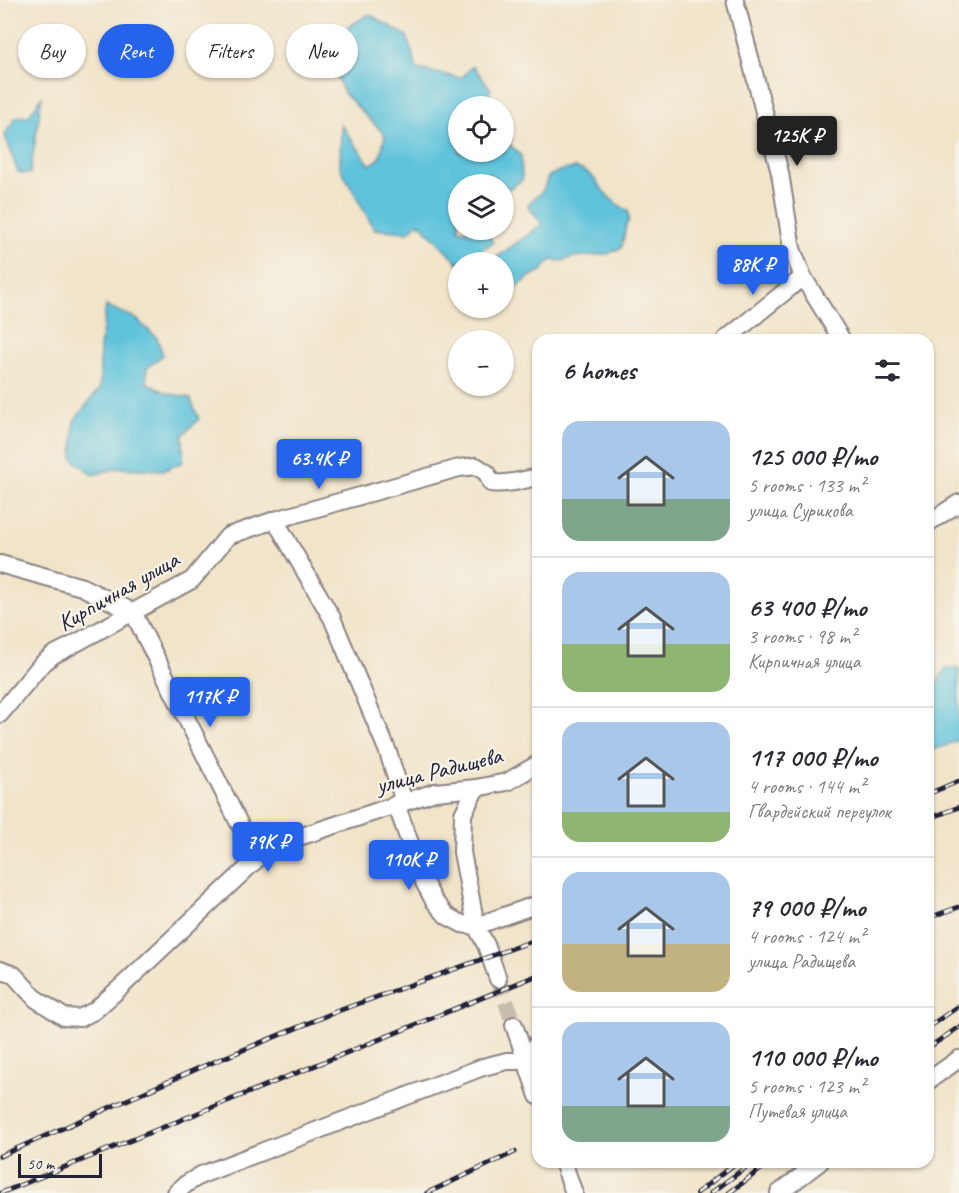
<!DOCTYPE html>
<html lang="en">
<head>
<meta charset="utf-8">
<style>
  :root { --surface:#fff; --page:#f7f7f7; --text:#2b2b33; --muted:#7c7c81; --line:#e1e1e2; --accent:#2563eb }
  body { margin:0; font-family:Caveat,sans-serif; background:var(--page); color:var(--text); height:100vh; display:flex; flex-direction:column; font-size:22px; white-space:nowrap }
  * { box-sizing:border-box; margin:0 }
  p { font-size:20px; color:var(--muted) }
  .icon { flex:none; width:33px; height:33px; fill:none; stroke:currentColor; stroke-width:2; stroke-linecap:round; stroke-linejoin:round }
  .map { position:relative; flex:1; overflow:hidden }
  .side { position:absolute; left:532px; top:334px; width:402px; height:834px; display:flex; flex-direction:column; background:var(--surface); border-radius:18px; box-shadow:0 2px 4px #0004 }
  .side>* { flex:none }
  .banner { position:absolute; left:18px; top:24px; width:424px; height:54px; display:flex; gap:12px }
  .fabs { position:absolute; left:448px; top:96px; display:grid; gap:12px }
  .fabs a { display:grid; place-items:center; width:66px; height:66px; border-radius:50%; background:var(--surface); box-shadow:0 2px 4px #0004; font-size:30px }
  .scale { position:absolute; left:18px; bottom:15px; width:84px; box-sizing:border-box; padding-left:6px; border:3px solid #22223b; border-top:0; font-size:16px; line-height:21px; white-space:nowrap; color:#22223b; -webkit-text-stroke:4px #f7f3e8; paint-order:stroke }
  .price { position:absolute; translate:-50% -51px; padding:0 14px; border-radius:6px; background:var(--accent); color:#fff; font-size:20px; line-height:39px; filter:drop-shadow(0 2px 3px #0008) }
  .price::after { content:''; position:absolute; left:50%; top:36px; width:18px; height:14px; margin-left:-9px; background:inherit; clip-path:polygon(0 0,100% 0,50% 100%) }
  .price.current { background:#222; color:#fff }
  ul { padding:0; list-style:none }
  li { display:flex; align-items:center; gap:18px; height:150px; padding:0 30px }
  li+li { border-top:2px solid var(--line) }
  li span { display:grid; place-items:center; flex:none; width:168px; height:120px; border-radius:18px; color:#555 }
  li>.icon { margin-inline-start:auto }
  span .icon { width:72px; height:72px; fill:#fffc; stroke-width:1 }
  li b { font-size:26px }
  h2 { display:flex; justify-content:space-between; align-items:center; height:72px; padding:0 30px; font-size:26px }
  .tag { padding:0 21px; border-radius:27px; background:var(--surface); box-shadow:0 2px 4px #0004; font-size:21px; line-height:54px }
  .tag.current { background:var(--accent); color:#fff }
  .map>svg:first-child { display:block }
  .water { fill:#5ec3db; stroke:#40728b; stroke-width:1.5 }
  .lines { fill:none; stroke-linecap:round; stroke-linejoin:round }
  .minor-tunnel { stroke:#c8bdad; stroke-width:16; stroke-dasharray:16 8; stroke-linecap:butt }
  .minor-casing { stroke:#8a8382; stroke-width:20 }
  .minor { stroke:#fff; stroke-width:16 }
  .rail-casing { stroke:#22223b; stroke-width:5 }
  .rail { stroke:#f7f3e8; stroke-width:3; stroke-dasharray:9; stroke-linecap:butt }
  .labels { text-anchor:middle; stroke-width:4.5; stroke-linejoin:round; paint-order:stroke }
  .street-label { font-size:24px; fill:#22223b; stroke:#f7f3e8 }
</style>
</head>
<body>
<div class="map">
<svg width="959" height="1193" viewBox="0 0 959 1193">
  <rect width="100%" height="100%" fill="#f7f3e8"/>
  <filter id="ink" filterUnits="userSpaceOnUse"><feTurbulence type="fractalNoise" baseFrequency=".0167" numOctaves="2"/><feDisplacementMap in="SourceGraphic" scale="12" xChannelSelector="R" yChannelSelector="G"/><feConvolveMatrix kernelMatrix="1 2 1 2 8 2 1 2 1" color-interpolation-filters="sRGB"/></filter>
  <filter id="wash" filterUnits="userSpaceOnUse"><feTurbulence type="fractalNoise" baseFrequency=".008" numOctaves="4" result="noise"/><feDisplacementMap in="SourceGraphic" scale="24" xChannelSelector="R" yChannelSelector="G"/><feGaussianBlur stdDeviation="1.35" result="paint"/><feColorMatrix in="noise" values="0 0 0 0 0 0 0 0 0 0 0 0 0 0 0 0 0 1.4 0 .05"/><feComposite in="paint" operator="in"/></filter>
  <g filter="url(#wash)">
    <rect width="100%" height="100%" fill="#f1e4c9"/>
    <g class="water">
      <path d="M369,14L407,36L417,69L461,78L473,66L490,88L489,106H459V152H504V138L521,156L522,180L504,192V184H498L491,174L472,177L470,184H459V230H486L493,243L476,252L466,262H459V264L419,222L408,232L374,229L340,167L341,125L370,165L380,158L385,135L344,93L322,43Z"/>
      <path d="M42,96L30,174L18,172L5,135L16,117L29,116Z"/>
      <path d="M576,168C595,172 599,189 612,200C617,205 623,207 628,211L629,220L626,225L622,247L608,254L574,257L562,261L552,260L546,265L542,271L532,275L515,289L504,290V262H490L540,226L542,224L528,206L530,202L543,191L548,177L551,175L562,170Z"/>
      <path d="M106,306L135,318L157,338L163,355L147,368V383L167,393L190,398L199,419L183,435V462L164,470L118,468L93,475L73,459L74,421L100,388V349Z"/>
      <path d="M946,668H959V740L929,752V697Z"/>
    </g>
  </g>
  <g filter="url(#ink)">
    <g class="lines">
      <path class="minor-tunnel" d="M498,979L514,1025"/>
      <defs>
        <g id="minor">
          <path d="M735,0L780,173L792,249L803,277L842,340"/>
          <path d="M725,340L803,277"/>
          <path d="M275,520L332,618L388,752L404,802"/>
          <path d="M928,523L959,503"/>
          <path d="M0,564L82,587L133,612L257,859"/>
          <path d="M0,714L41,665L53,655L67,648L192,580L228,536L275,520L459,468L476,466L487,473L491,483C507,485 523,480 538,477"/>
          <path d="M476,788L463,814L462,852L476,926L486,945L498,979"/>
          <path d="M396,804L424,882L434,901L447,916L462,924L476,926L538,904"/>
          <path d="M0,970L14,975L36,999L64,1017L80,1018L94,1011L122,986L257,859L278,844L435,792L476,788L507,782L538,764"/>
          <path d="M514,1025L538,1096"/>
          <path d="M928,1081L959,1059"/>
          <path d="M563,1162L574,1193"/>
          <path d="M176,1193L186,1184L201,1175L483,1067L507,1061H526L533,1049L538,1043"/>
          <path d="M779,1193L820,1162"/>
        </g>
      </defs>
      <use href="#minor" class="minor-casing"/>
      <use href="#minor" class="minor"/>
      <defs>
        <g id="rail">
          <path d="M928,794L959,781"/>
          <path d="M928,819L959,807"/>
          <path d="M928,918L959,907"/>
          <path d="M928,1027L959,1006"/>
          <path d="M928,1048L959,1027"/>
          <path d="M0,1156L199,1068L338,1011L538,939"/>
          <path d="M1,1193L538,975"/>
          <path d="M427,1193L515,1152"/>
          <path d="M697,1193L737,1162"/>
          <path d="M711,1193L753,1162"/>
          <path d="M729,1193L770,1162"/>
        </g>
      </defs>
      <use href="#rail" class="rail-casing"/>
      <use href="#rail" class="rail"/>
    </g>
  </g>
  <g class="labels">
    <g class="street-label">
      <text transform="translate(118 591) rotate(-30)" y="8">Кирпичная улица</text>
      <text transform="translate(439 770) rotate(-14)" y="8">улица Радищева</text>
    </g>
  </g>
</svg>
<div class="fabs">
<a><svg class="icon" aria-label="locate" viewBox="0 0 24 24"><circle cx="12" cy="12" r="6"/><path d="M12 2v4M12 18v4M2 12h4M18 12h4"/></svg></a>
<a><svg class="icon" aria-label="layers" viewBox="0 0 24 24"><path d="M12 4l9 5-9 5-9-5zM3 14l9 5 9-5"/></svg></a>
<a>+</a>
<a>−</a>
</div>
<div class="scale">50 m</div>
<b class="price current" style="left:797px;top:167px">125K ₽</b>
<b class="price" style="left:753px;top:296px">88K ₽</b>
<b class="price" style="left:319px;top:490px">63.4K ₽</b>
<b class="price" style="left:210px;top:728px">117K ₽</b>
<b class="price" style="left:268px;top:873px">79K ₽</b>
<b class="price" style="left:409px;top:891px">110K ₽</b>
<div class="banner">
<a class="tag">Buy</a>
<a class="tag current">Rent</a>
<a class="tag">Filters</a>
<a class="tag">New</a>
</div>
<section class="side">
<h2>6 homes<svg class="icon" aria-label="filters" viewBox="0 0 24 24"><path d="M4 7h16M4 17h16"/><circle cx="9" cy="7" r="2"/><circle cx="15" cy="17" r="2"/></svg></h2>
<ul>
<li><span style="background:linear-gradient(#a9c7e8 65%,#7fa58c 0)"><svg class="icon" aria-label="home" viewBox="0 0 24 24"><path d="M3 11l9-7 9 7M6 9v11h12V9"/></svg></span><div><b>125 000 ₽/mo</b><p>5 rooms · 133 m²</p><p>улица Сурикова</p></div></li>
<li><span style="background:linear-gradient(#a9c7e8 60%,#8fb573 0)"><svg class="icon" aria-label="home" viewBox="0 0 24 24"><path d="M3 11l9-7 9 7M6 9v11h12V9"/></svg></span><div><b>63 400 ₽/mo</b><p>3 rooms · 98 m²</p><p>Кирпичная улица</p></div></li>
<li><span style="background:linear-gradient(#a9c7e8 75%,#8fb573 0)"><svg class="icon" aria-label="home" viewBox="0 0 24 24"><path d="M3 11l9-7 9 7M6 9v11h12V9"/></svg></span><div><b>117 000 ₽/mo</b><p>4 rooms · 144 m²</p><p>Гвардейский переулок</p></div></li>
<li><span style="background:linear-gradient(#a9c7e8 60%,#c2b280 0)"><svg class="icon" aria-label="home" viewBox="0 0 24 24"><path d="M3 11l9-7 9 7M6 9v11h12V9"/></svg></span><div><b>79 000 ₽/mo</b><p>4 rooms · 124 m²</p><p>улица Радищева</p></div></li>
<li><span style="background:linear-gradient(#a9c7e8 70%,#7fa58c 0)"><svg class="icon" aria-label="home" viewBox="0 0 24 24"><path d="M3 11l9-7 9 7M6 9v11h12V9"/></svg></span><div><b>110 000 ₽/mo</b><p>5 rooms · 123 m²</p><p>Путевая улица</p></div></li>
</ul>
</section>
</div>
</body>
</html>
